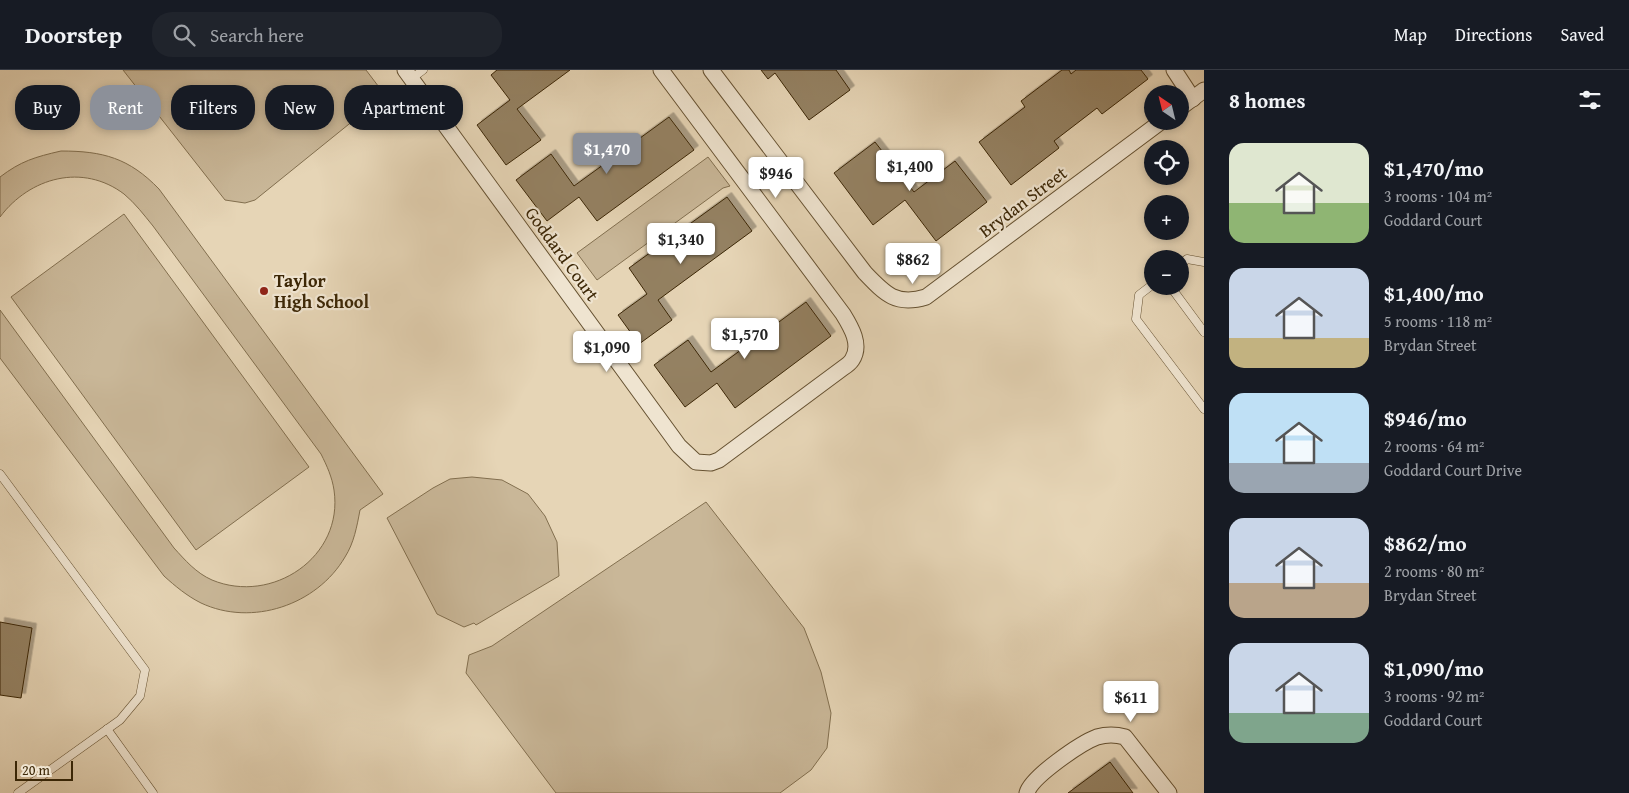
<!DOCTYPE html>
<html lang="en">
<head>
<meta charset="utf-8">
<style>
  :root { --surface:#171b24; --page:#20242c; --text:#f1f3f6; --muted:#9ea1a6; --line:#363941; --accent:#8c9099 }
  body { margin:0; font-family:"Gentium Book Plus",serif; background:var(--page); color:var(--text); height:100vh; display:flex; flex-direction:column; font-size:19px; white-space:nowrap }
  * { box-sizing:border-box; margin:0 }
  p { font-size:16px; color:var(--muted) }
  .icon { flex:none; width:28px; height:28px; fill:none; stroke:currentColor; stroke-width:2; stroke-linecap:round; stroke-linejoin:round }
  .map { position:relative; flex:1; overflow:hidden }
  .drawer { display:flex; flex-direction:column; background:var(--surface); width:425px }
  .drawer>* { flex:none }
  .guide { position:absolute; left:15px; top:15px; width:475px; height:45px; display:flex; gap:10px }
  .needle { width:32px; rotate:325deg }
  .tools { position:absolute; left:1144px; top:15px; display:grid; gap:10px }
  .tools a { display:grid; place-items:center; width:45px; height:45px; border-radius:50%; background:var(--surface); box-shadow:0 2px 8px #0003; font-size:25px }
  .scale { position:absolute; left:15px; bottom:12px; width:58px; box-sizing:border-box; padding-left:5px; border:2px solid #3c2706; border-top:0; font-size:14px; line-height:18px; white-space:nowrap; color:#3c2706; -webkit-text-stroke:4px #efe4d0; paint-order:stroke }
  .price { position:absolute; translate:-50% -42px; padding:0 11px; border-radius:5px; background:#fff; color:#222; font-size:16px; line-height:32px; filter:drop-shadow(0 1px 2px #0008) }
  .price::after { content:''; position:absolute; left:50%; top:30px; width:15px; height:11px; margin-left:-8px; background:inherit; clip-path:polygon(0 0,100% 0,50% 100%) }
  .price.current { background:var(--accent); color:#fff }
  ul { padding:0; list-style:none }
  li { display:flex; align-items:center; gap:15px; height:125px; padding:0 25px }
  li span { display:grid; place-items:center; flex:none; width:140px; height:100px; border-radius:15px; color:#555 }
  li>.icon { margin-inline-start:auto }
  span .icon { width:60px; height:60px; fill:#fffc; stroke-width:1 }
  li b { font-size:21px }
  h2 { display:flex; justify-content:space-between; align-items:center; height:60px; padding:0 25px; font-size:21px }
  .tag { padding:0 18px; border-radius:20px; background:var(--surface); box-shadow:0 2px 8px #0003; font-size:18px; line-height:45px }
  .tag.current { background:var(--accent); color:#fff }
  header { display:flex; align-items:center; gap:30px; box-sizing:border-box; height:70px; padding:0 25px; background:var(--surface); border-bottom:1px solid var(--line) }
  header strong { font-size:24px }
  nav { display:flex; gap:28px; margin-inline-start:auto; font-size:18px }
  .search { width:350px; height:45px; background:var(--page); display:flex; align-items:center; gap:12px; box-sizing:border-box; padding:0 18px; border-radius:20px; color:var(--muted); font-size:19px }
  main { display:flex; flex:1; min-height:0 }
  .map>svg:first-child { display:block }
  .green { fill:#c9b798; stroke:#826f4f }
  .building { fill:#948162; stroke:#3c2706; filter:url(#shadow) }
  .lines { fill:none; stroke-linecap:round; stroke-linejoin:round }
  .lane-casing { stroke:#665232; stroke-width:9 }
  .street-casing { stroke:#665232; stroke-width:17 }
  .lane { stroke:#efe4d0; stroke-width:8 }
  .street { stroke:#efe4d0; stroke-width:15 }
  .poi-dot { fill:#8f2418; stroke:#efe4d0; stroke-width:2 }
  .labels { text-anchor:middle; stroke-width:4.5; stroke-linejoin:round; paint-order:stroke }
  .street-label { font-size:18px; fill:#3c2706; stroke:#efe4d0 }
  .poi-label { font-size:18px; font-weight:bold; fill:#3c2706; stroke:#efe4d0; text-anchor:start }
</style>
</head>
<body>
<header>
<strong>Doorstep</strong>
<div class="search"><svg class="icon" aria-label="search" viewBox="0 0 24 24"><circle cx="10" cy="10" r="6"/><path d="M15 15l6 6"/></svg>Search here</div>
<nav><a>Map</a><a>Directions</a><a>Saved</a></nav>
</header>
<main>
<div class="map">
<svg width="1204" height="723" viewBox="0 0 1204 723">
  <defs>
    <filter id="shadow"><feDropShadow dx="4.5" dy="-4.5" stdDeviation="0" flood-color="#0004"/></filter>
  </defs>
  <rect width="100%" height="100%" fill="#e6d5b6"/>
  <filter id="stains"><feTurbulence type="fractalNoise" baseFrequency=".004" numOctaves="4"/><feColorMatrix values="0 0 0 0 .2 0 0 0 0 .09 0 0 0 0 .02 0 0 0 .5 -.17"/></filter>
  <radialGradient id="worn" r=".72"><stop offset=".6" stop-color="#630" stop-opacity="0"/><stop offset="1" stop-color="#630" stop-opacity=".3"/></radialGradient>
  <g class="green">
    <path d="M123,0H366L385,25L255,130L245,133L225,130Z"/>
    <path d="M61,81C103,81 129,88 159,119L383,424L360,440C357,456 354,473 345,487C317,535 252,557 201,533C187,526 175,516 164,506L0,288V240L174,478C185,490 196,503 212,510C272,535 344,487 334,420C332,407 327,396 321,384L153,156C144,145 135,133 124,124C83,93 30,107 0,147V107C21,91 35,87 61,81Z"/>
    <path d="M708,87L730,116L723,118L597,210L577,183Z"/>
    <path d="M124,144L309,397L196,480L11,227Z"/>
    <path d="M472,407L502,410L528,424L545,446L557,472L559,506L476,555L474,553L464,557L437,544L387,448L433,418L450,409Z"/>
    <path d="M706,432L804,558L821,602L831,643L827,678L811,700L780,723H556L466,603L469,585L492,576Z"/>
  </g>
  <g class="building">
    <path d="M497,0H570L517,39L541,70L506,95L477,55L510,30L491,5Z"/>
    <path d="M761,0H836L850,20L809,50L775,3L768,9Z"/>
    <path d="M1062,0H1069L1071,4L1076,0H1141L1148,9L1102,44L1097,38L1054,71L1059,78L1011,115L979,72L1025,37L1021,31Z"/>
    <path d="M669,47L694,80L597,151L579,127L547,151L516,110L551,84L574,116Z"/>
    <path d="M875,72L914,122L955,91L987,132L936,171L905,130L873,155L834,103Z"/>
    <path d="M727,127L752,161L658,230L672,250L639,274L618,245L647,224L629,198Z"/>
    <path d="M806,232L831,266L735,338L717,313L685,337L654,295L688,270L711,302Z"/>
    <path d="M0,552L32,558L21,628L0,625Z"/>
    <path d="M1110,692L1133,723H1068Z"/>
  </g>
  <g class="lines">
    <defs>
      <g id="lane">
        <path d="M411,9L423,0"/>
        <path d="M1180,195L1187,189L1204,192"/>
        <path d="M1152,215L1139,225L1136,249L1204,339"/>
        <path d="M1170,216L1204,262"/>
        <path d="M0,404L145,600L140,626L120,650L18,723"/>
        <path d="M107,659L153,723"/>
      </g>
      <g id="street">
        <path d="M405,0L679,376L696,392L711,393L719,390L843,298C846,296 850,293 852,290C862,275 851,257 843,244L661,0"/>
        <path d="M711,0L865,203C885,224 896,236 926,227L1162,51"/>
        <path d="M1174,0L1193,29"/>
        <path d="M1180,38L1204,20"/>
        <path d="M1027,723C1031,707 1081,673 1097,667C1107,664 1115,664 1125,667L1169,723"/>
      </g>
    </defs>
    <use href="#lane" class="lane-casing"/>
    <use href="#street" class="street-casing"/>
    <use href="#lane" class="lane"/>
    <use href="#street" class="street"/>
  </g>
  <circle class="poi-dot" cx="264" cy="221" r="5"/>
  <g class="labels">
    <g class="street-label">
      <text transform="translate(1023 132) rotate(-37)" y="6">Brydan Street</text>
      <text transform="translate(562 184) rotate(54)" y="6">Goddard Court</text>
    </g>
    <g class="poi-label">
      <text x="274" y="217">Taylor<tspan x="274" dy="21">High School</tspan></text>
    </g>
  </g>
  <rect width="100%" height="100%" filter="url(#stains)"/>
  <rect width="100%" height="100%" fill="url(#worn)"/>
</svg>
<div class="tools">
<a><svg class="needle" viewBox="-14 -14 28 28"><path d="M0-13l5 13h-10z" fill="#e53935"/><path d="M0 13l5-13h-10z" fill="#9ea1a6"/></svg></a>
<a><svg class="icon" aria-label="locate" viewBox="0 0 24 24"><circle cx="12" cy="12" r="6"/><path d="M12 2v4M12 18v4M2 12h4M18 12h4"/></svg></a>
<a>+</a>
<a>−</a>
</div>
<div class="scale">20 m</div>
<b class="price current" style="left:607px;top:105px">$1,470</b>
<b class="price" style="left:910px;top:122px">$1,400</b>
<b class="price" style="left:776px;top:129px">$946</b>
<b class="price" style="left:681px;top:195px">$1,340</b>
<b class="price" style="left:913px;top:215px">$862</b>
<b class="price" style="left:745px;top:290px">$1,570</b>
<b class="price" style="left:607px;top:303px">$1,090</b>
<b class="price" style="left:1131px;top:653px">$611</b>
<div class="guide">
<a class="tag">Buy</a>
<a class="tag current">Rent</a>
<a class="tag">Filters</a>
<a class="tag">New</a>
<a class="tag">Apartment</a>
</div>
</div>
<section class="drawer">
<h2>8 homes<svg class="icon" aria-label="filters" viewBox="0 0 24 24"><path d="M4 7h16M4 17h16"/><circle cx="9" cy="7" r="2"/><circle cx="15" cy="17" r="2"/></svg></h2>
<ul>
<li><span style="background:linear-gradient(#dfe7d0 60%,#8fb573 0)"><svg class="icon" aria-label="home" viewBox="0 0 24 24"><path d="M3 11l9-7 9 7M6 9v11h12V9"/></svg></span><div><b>$1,470/mo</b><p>3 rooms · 104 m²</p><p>Goddard Court</p></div></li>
<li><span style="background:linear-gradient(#c9d6e8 70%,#c2b280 0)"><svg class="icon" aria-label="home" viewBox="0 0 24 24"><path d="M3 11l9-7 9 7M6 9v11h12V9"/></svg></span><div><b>$1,400/mo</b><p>5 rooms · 118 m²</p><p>Brydan Street</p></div></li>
<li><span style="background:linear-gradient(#bfe0f5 70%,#9aa5b1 0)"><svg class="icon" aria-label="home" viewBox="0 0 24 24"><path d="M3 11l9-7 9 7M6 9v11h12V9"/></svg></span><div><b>$946/mo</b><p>2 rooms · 64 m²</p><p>Goddard Court Drive</p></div></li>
<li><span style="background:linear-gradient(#c9d6e8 65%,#b9a48a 0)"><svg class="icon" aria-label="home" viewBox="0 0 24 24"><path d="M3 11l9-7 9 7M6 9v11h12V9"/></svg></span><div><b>$862/mo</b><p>2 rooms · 80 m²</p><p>Brydan Street</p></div></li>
<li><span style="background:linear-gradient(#c9d6e8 70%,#7fa58c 0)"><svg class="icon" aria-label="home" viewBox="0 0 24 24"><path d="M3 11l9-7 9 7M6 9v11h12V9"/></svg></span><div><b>$1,090/mo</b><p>3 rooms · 92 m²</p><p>Goddard Court</p></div></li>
</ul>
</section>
</main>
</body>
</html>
